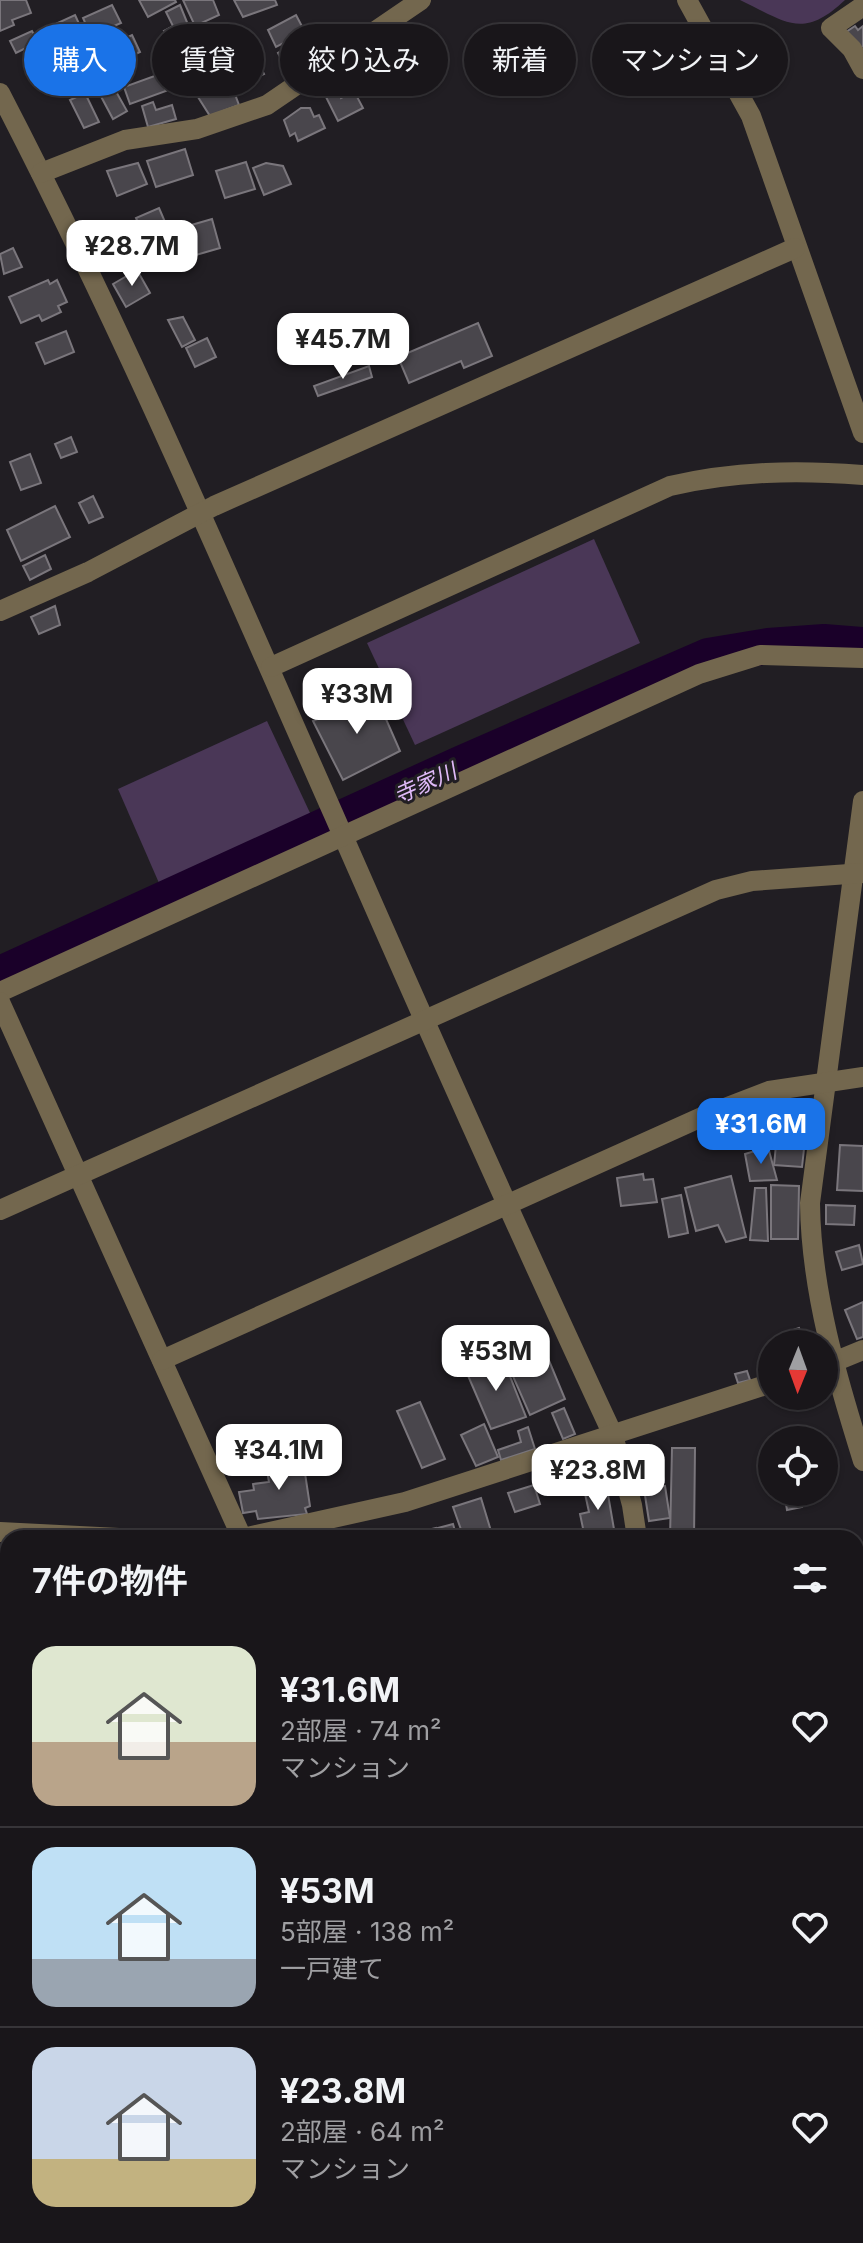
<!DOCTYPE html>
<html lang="ja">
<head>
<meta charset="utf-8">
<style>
  :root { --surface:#19161a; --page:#221f23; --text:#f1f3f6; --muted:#9f9fa2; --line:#373539; --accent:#1a73e8 }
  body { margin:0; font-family:Inter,"Noto Sans JP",sans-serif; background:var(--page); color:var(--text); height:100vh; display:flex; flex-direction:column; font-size:30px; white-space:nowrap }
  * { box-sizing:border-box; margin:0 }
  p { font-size:26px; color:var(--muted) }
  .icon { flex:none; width:44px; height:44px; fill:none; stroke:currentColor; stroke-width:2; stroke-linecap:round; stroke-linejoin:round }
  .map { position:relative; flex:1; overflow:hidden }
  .details { position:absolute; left:0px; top:1530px; width:864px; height:714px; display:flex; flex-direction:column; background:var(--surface); border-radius:24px 24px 0 0; box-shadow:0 2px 6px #0004,0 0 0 2px var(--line) }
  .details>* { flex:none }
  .hud { position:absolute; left:24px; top:24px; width:816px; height:72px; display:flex; gap:16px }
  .needle { width:52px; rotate:181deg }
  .buttons { position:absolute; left:758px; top:1330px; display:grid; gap:16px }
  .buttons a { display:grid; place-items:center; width:80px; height:80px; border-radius:50%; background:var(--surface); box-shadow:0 2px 6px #0004,0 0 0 2px var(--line); font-size:40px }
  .price { position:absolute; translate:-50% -68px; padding:0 18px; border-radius:16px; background:#fff; color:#222; font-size:26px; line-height:52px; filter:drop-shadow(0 2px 4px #0008) }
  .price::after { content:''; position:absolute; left:50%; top:48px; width:24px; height:18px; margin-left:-12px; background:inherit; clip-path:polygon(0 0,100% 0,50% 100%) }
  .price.on { background:var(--accent); color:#fff }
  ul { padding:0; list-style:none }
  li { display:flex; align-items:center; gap:24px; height:200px; padding:0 32px }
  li+li { border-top:2px solid var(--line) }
  li span { display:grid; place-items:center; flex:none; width:224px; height:160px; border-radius:24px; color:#555 }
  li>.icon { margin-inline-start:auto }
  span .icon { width:96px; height:96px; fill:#fffc; stroke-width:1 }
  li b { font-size:34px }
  h2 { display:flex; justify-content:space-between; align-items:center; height:96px; padding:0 32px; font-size:34px }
  .pill { padding:0 28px; border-radius:36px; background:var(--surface); box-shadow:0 2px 6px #0004,0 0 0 2px var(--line); font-size:28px; line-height:72px }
  .pill.on { background:var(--accent); color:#fff }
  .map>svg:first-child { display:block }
  .green { fill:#4a3757 }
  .water { fill:#1a0029 }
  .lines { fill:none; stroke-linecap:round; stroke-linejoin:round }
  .river { stroke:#1a0029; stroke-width:36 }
  .building { fill:#49464c; stroke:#7a767c; stroke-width:2 }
  .minor { stroke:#73674e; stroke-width:20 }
  .labels { text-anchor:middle; stroke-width:6; stroke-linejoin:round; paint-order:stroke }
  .water-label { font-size:22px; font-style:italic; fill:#e0baf9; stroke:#211e23 }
</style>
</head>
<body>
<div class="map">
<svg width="863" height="2243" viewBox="0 0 863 2243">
  <rect width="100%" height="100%" fill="#211e23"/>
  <g class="green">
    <path d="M740,0H845C803,40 786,22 740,0Z"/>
    <path d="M594,539L640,643L415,745L367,643Z"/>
    <path d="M267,721L311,815L159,883L118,789Z"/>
  </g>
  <g class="water">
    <path d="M0,1896L8,1904V1953L0,1945Z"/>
    <path d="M305,2236H355L363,2243H312Z"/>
  </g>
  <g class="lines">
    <path class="river" d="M0,974L462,763L708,656L768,646L824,642L863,645"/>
  </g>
  <g class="building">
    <path d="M0,0H26L31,13L12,20L14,25L0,31Z"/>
    <path d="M139,0H175L176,2L148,17Z"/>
    <path d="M183,0H213L219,15L195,26Z"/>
    <path d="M234,0H275L277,5L243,17Z"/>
    <path d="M112,5L121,23L91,36L83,18Z"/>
    <path d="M180,5L193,37L173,48L164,31L173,26L166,12Z"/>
    <path d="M75,15L93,54L62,69L55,53L60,50L49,27Z"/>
    <path d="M296,15L305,32L276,47L268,30Z"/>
    <path d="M211,25L215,32L225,26L237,47L213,59L198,32Z"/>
    <path d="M855,26L858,30L863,26V46L859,49L846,32Z"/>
    <path d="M32,31L38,42L16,53L10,41Z"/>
    <path d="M313,33L322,49L286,69L278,53Z"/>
    <path d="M132,35L140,52L109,66L101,50Z"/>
    <path d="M197,47H203L213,67L185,81L176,63L183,61L181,54Z"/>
    <path d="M253,52L264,74L236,87L225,65Z"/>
    <path d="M88,60L97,76L68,91L59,75Z"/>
    <path d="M160,74L166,91L130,104L124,87Z"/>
    <path d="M109,79L127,111L113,119L96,87Z"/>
    <path d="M224,83L225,86L231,84L239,105L210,116L198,97L203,91Z"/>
    <path d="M338,91L341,98L354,91L363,108L338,121L326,97Z"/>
    <path d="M85,93L99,122L84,128L70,100Z"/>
    <path d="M153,102L156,110L172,105L176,119L148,127L142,106Z"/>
    <path d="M301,108H310L314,117L319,115L325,128L298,141L295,133L290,136L284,120Z"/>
    <path d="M185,149L193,175L156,187L147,161Z"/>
    <path d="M246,162L255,189L225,198L216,171Z"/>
    <path d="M138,163L147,184L117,196L107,171Z"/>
    <path d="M266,163L283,166L291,184L264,195L253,168Z"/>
    <path d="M159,208L168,229L145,239L136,218Z"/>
    <path d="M212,219L220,248L189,257L181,228Z"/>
    <path d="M13,248L22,267L4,274L0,254Z"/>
    <path d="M137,270L150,293L126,307L113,284Z"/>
    <path d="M48,280L50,284L57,280L67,302L58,306L61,312L42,321L39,315L21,323L9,297Z"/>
    <path d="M183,317L195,340L182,347L168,320Z"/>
    <path d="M478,323L492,356L464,368L461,361L409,383L398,357Z"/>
    <path d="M66,331L74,352L45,364L36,343Z"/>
    <path d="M207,338L216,357L195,367L186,348Z"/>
    <path d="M369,366L372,377L318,396L314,386Z"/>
    <path d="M71,437L77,452L61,458L55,444Z"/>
    <path d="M30,454L41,483L21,490L10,462Z"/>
    <path d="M93,496L103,517L89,523L79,503Z"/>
    <path d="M55,506L70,537L21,561L7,530Z"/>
    <path d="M45,555L51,569L30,580L23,566Z"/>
    <path d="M55,606L60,625L39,634L31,617Z"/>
    <path d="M375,694L400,751L343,780L313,721Z"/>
    <path d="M774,1099L792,1101L790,1121L807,1122L802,1167L774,1165L776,1145L769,1144Z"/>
    <path d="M840,1145L863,1146V1191L837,1190Z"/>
    <path d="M768,1147L777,1180L750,1181L745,1154Z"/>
    <path d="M643,1174L644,1180L653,1179L657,1202L621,1206L617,1178Z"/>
    <path d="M731,1176L746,1237L726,1242L718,1225L696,1231L685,1188Z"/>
    <path d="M771,1185L799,1186L798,1239H771Z"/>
    <path d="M755,1188H766L768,1241L750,1240Z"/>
    <path d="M681,1195L688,1233L669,1237L662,1199Z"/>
    <path d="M826,1205L855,1206L854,1225L826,1224Z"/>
    <path d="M859,1245L863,1264L842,1270L836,1252Z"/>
    <path d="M863,1302V1337L857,1339L845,1310Z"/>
    <path d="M799,1328L804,1344H788L784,1333Z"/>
    <path d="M540,1339L565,1399L530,1415L504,1356Z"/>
    <path d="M502,1356L526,1417L491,1429L466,1371Z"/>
    <path d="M747,1371L750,1380L738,1383L735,1374Z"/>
    <path d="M420,1402L445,1459L422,1468L397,1411Z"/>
    <path d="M564,1408L575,1434L563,1439L552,1413Z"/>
    <path d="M484,1424L498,1457L476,1466L461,1435Z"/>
    <path d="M528,1427L535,1449L501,1460L498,1450L521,1442L518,1431Z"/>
    <path d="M672,1448H695L694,1538H670Z"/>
    <path d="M659,1454L664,1482L643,1486L637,1458Z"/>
    <path d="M303,1460L310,1506L305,1508L307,1514L258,1519L256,1511L243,1513L239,1492L254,1490L253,1484L269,1482L266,1465Z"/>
    <path d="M606,1483L615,1535L596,1538L594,1530L584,1533L580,1514L589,1512L584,1489Z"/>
    <path d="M534,1485L540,1504L515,1512L508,1493Z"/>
    <path d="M665,1486L670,1518L649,1521L644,1489Z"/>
    <path d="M784,1492H800L802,1507L787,1510Z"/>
    <path d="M481,1498L491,1531L464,1538L453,1507Z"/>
    <path d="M453,1524L457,1538H441L438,1528Z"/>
    <path d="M436,1528L438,1538H420L419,1532Z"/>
    <path d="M856,1604L863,1606V1655L856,1654Z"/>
    <path d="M0,1661H7L6,1698H0Z"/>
    <path d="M856,1666L863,1667V1685L856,1684Z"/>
    <path d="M856,1706H862L861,1726H856Z"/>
    <path d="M756,2236L758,2243H703L701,2237Z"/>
  </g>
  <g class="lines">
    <g class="minor">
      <path d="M687,0L751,116L863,433"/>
      <path d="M863,6L831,28L852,49L863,69"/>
      <path d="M0,93C122,328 226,571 333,813C424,1021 517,1229 613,1435L632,1505L637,1538"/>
      <path d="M41,173L125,140L197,129L267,105L421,0"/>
      <path d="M0,611L88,572L214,506L795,248"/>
      <path d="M271,667L670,486C736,471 796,470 863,475"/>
      <path d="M863,801L810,1203C811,1291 837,1378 863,1461"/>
      <path d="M0,992L699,674L760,655L863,658"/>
      <path d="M0,1002L242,1538"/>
      <path d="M0,1210L716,890L752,881L863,873"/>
      <path d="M162,1360L704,1116L769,1091L863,1077"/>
      <path d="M824,1366L863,1350"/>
      <path d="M0,1532L119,1538"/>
      <path d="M243,1538L405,1502L772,1383"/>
      <path d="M0,1741L8,1749"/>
      <path d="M856,1839L863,1803"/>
      <path d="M0,2006L8,2013"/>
      <path d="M0,2155L8,2168"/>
      <path d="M856,2183L863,2225"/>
      <path d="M50,2236L54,2243"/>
      <path d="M244,2236L252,2243"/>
      <path d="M672,2236L673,2243"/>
      <path d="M774,2243L781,2237L789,2243"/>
    </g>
  </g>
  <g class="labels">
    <g class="water-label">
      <text transform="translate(425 783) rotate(-24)" y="8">寺家川</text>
    </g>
  </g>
</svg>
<div class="buttons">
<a><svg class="needle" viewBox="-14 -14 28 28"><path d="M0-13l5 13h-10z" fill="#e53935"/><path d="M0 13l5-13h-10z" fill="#9f9fa2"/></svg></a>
<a><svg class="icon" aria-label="locate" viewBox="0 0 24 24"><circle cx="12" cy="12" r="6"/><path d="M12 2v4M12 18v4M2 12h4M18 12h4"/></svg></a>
</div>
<b class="price" style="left:132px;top:288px">¥28.7M</b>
<b class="price" style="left:343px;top:381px">¥45.7M</b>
<b class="price" style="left:357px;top:736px">¥33M</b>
<b class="price on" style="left:761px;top:1166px">¥31.6M</b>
<b class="price" style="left:496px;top:1393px">¥53M</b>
<b class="price" style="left:279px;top:1492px">¥34.1M</b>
<b class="price" style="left:598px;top:1512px">¥23.8M</b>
<div class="hud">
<a class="pill on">購入</a>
<a class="pill">賃貸</a>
<a class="pill">絞り込み</a>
<a class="pill">新着</a>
<a class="pill">マンション</a>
</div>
<section class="details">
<h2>7件の物件<svg class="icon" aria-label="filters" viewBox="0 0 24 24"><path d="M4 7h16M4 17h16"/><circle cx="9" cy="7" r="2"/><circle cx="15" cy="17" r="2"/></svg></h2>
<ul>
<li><span style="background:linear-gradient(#dfe7d0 60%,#b9a48a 0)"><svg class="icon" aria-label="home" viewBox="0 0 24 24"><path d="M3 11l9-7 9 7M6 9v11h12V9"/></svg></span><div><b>¥31.6M</b><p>2部屋 · 74 m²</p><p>マンション</p></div><svg class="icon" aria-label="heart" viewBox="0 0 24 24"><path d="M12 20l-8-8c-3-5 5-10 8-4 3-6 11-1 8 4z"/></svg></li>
<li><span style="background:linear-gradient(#bfe0f5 70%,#9aa5b1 0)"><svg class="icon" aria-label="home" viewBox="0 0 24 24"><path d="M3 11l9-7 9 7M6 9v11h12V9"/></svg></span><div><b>¥53M</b><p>5部屋 · 138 m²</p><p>一戸建て</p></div><svg class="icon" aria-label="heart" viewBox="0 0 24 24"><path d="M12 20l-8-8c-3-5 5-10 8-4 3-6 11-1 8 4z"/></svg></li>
<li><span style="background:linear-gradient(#c9d6e8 70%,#c2b280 0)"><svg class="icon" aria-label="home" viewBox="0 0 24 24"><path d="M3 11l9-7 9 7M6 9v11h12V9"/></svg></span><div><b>¥23.8M</b><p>2部屋 · 64 m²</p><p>マンション</p></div><svg class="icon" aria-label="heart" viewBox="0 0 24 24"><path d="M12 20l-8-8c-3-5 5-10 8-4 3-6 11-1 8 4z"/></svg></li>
</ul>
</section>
</div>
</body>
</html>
